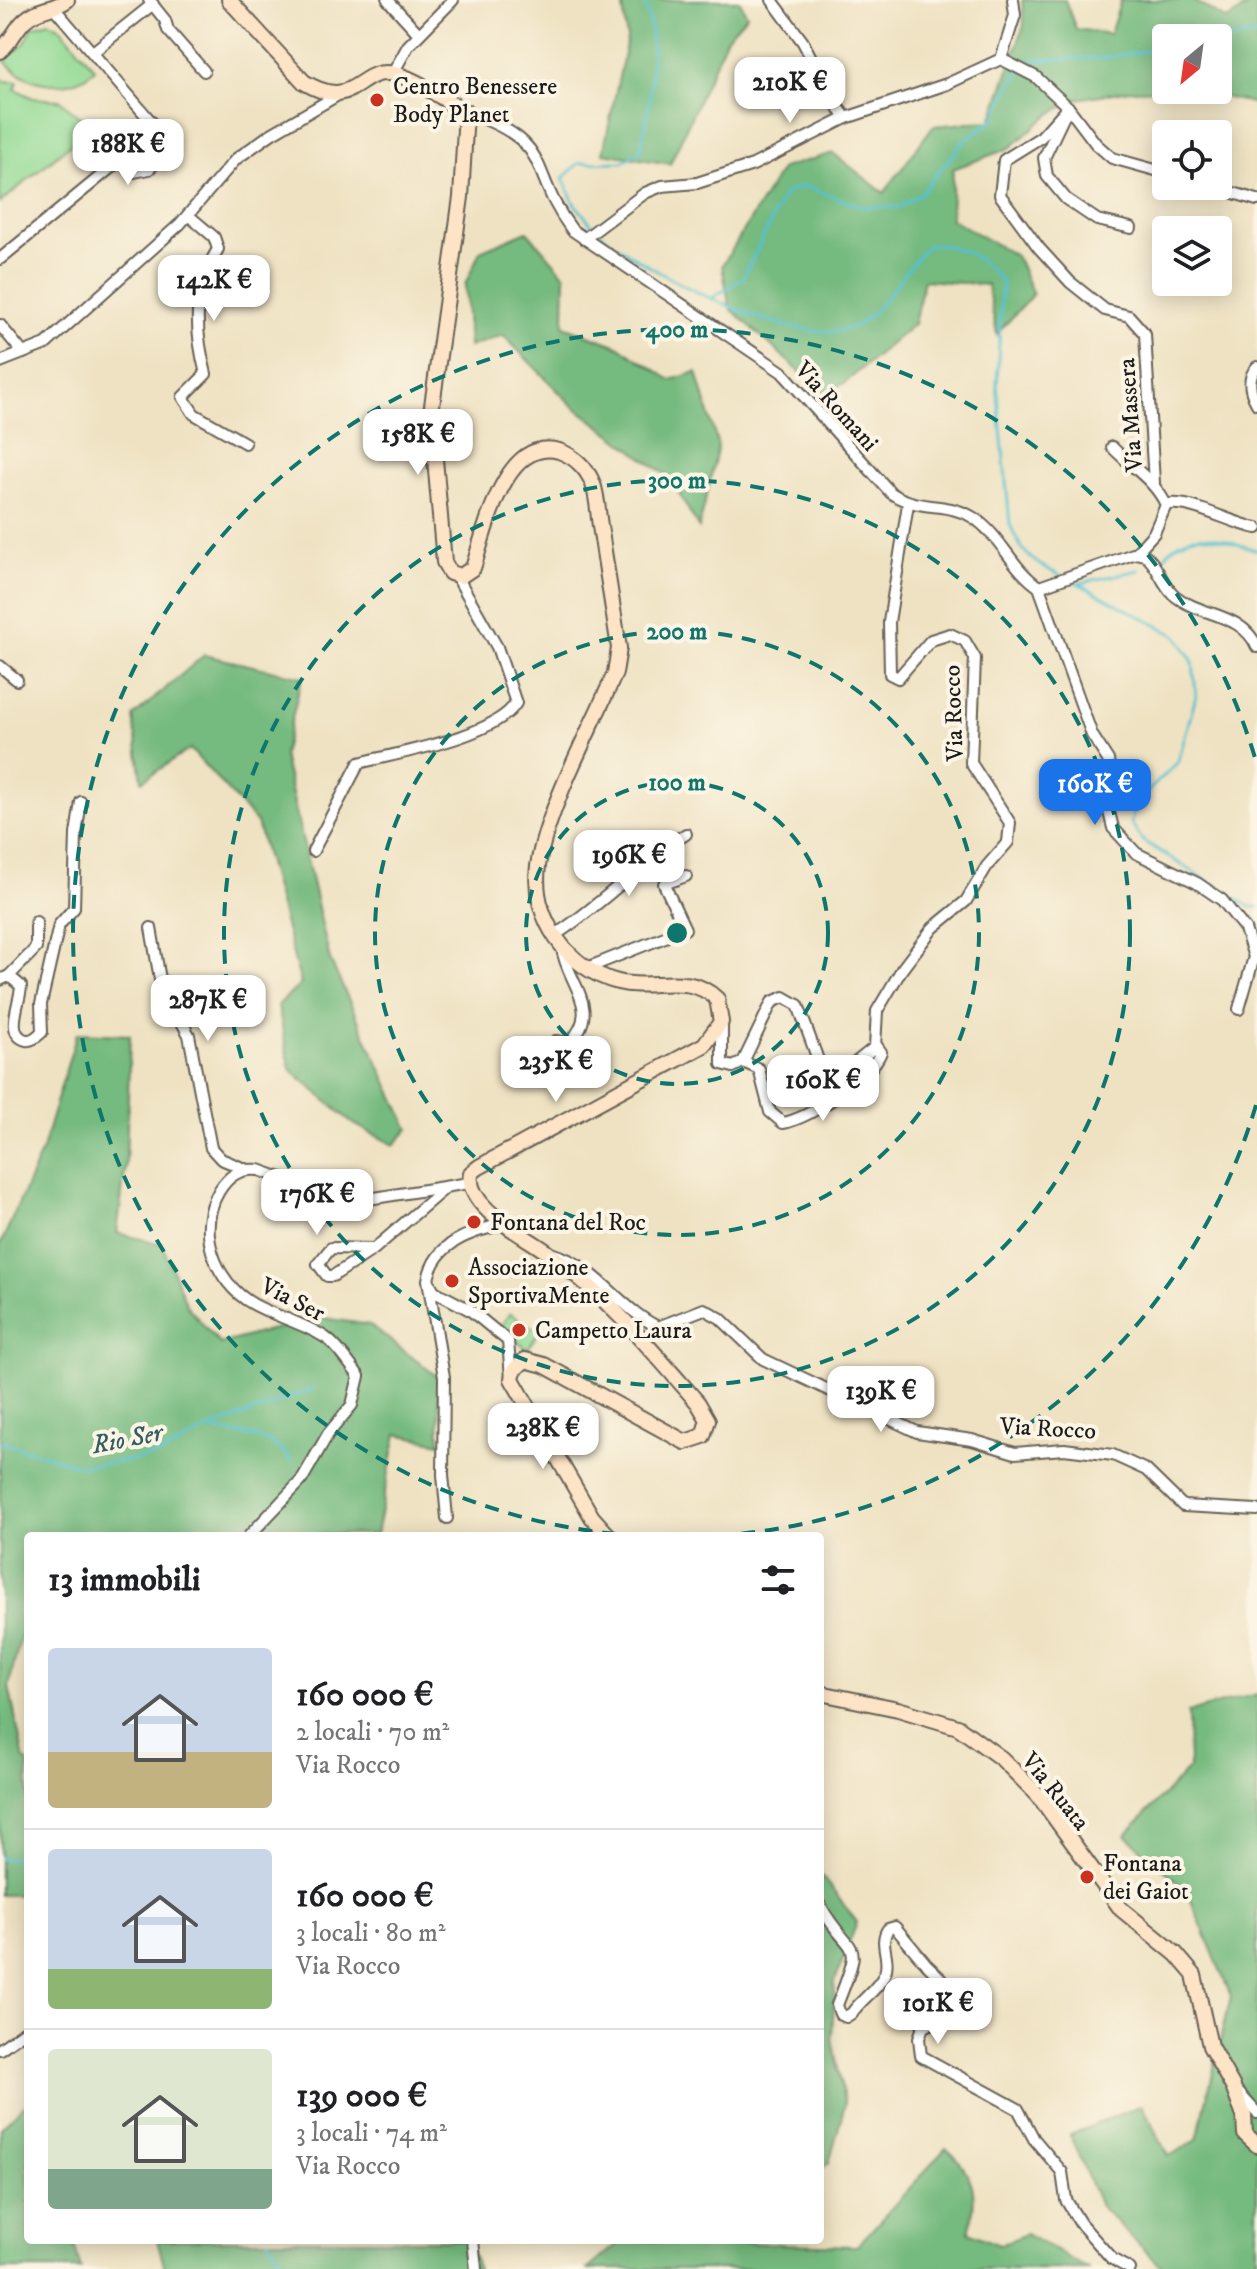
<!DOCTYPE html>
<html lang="it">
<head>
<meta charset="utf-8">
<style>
  :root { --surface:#fff; --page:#f6f6f6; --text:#202124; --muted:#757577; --line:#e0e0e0; --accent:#1a73e8 }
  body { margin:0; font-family:"IM FELL DW Pica",serif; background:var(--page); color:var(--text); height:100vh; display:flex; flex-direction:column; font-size:30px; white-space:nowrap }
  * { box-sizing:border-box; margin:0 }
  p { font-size:26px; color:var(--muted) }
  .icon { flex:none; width:44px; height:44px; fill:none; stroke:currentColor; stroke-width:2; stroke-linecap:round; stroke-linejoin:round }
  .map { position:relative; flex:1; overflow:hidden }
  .panel { position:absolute; left:24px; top:1532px; width:800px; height:712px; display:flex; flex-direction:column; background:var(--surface); border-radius:8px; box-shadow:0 4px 20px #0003 }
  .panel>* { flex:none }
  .needle { width:52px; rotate:209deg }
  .fabs { position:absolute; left:1152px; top:24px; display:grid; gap:16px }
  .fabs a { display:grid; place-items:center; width:80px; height:80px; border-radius:8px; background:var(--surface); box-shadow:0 4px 20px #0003; font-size:40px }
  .price { position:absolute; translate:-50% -68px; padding:0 18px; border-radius:16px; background:#fff; color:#222; font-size:26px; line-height:52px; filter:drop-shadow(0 2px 4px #0008) }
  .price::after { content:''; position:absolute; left:50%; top:48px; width:24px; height:18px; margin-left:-12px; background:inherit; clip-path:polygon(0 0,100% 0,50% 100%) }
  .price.selected { background:var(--accent); color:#fff }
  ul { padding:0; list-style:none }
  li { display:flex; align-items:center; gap:24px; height:200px; padding:0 24px }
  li+li { border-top:2px solid var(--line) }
  li span { display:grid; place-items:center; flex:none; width:224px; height:160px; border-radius:8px; color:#555 }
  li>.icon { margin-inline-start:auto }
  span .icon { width:96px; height:96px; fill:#fffc; stroke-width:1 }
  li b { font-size:34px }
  h2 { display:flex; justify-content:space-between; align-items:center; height:96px; padding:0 24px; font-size:34px }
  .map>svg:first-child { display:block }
  .green { fill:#92da94; stroke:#577b58; stroke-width:2 }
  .forest { fill:#75ba7e; stroke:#486b4d; stroke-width:2 }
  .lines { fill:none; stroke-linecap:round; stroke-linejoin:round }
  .stream { stroke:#54c0ce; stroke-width:3 }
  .street-casing { stroke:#666156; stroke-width:14 }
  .secondary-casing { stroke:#666156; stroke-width:18 }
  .street { stroke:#fff; stroke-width:10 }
  .secondary { stroke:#fee4c6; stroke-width:14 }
  .ring { fill:none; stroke:#0f766e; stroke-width:4; stroke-dasharray:14 10 }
  .poi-dot { fill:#c8321e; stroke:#fcf5e5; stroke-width:3 }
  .labels { text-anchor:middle; stroke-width:8; stroke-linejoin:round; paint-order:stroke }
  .poi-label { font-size:24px; fill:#1c1c1c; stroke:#fcf5e5; text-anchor:start }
  .street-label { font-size:24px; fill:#1c1c1c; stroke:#fcf5e5 }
  .water-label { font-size:26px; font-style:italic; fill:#325e63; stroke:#fcf5e5 }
  .centre { fill:#0f766e; stroke:#fcf5e5; stroke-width:4 }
  .ring-label { font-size:24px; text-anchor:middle; font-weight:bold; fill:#0f766e; stroke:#fcf5e5; stroke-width:8; stroke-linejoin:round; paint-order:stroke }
</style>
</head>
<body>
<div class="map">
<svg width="1257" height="2269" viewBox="0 0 1257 2269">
  <rect width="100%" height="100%" fill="#fcf5e5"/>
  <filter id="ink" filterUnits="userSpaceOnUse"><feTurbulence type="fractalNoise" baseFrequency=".0125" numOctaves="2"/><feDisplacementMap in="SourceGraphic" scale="16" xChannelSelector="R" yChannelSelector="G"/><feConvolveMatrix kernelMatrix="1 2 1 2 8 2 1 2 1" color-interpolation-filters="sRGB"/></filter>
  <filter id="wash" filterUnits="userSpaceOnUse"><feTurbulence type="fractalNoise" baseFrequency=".006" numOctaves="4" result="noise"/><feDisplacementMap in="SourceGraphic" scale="32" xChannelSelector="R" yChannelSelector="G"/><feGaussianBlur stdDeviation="1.8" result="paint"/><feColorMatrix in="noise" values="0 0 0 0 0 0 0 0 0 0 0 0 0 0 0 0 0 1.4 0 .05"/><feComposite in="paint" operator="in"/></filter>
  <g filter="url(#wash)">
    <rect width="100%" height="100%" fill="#efe2c2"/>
    <g class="green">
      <path d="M49,22L60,27L95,69C68,94 27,86 4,60L25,43L32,27Z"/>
      <path d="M0,74L4,81L18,82L15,89L33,98L60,100L91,127L0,203Z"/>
      <path d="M510,1313L539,1332L528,1349L498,1329Z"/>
    </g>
    <g class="forest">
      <path d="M622,0H739L747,15L727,37L670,164L603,153L627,39Z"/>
      <path d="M1022,0H1065L1076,29L1110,34L1121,0H1193L1227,20L1257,0V104L1187,90H1218V38H1166V89L1131,90L1077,99L1047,116L1010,148L953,169L951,219L1016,256L1033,294L997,334L987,285L924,280L914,324L845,383L822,392L730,308L722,266L782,168L833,153L884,193L933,126L991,121L1024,25Z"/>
      <path d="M527,231L565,275L564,326L618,346L671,380L697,372L718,446L699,528L670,478L572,405L503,335L469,347L465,285L480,251Z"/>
      <path d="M204,655L302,677L283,755L330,960L409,1129L394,1145L352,1123L290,1069L278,1005L301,984L257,823L190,749L142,781L133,717Z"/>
      <path d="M77,1033L130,1035L126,1163L117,1233L162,1244L187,1306L220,1344L317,1317L370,1325L438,1377L440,1443L397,1434L376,1534L28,1536V1605L9,1686L24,1760L28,1762V1895H0V1246L41,1153Z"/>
      <path d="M1257,1694V2269H1164L1100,2206L1070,2135L1142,2105L1169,2156L1197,2140L1231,1996L1187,1891L1126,1835L1189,1768L1188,1712Z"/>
      <path d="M820,1874L857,1922L835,1981L832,2038L845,2104L829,2163L820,2169Z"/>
      <path d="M24,2105L28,2112V2240H73L81,2269H0V2129Z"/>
      <path d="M946,2148C976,2175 978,2195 969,2232L999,2245L1026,2234L1088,2269H588L622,2240L857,2246Z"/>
      <path d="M157,2240H466L478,2269H165Z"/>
    </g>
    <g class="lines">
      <g class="stream">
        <path d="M1218,41L1257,35"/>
        <path d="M594,227L574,203L563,178L579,163L623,162L640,151C650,112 660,37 643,0"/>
        <path d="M600,232C643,271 800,353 855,326C882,312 906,266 929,245C961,243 981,258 1002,282L997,385L1010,524C1020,552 1032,563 1060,575"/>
        <path d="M712,298L743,278L785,193L804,186L863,207H899L920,194L966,139L994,119L1013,81L1031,60L1101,58L1166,48"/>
        <path d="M1164,557C1191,522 1221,540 1257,550"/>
        <path d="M1070,579L1177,636L1193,662L1196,696L1178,762L1136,803L1131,823L1143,841L1250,907H1257"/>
        <path d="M1080,583L1139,570"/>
        <path d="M214,1430C243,1436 276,1434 291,1462"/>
        <path d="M0,1442L81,1466L120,1462L160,1455L206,1430L313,1389"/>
        <path d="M0,1858L28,1859"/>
        <path d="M268,2240L289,2269"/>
      </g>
    </g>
  </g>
  <g filter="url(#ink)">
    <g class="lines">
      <defs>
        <g id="street">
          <path d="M149,0L165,20L168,30L204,71"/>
          <path d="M388,0L419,34"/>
          <path d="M772,0L803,42L831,97L846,118"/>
          <path d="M93,52L153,4"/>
          <path d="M1001,59L1036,77L1068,107L1096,144L1112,158L1166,173"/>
          <path d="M393,73L408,46L453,0"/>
          <path d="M1068,107L1041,137L1004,160L1000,195L1039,248L1070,282L1105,310L1129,316L1145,334L1154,483"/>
          <path d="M466,112C558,144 525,167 572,230L782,372L891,493C919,512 948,501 974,518C1001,536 1012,569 1039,587L1136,553L1145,555C1158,565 1161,583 1174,595C1200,617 1242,612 1257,647"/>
          <path d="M1064,116L1044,158L1047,176L1066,199L1097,220L1131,228"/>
          <path d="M1210,186L1257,200"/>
          <path d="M188,215L214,237L218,249C193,290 194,328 206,374L183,397L194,414L245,443"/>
          <path d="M584,239L645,193L662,186L697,183L753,165L846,118L947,84L1001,59L1015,15L1013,0"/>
          <path d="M0,259L119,161L134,172L149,169L168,151L166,139L55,9"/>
          <path d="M0,325L23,353"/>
          <path d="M0,362L46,344L180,224L236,159L271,134L338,95"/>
          <path d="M1257,367C1246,379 1250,392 1257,404"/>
          <path d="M1112,447C1131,467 1155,480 1166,505L1154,533L1136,553"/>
          <path d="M1166,505C1187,498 1232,524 1257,528"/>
          <path d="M1039,587L1092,735L1108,760L1112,778L1109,812L1113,828L1136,853L1197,883L1222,900L1245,929L1254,957L1239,1009"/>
          <path d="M0,666L17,680"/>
          <path d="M313,851L359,763C398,753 495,737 516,703L497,647L456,575"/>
          <path d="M151,928L161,985L189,1035L211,1148L221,1159L245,1169"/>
          <path d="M555,935C602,905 638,864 686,834"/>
          <path d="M587,968L685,929L664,884L686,876"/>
          <path d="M9,976L21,986C21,1001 4,1034 26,1040C33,1041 37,1036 42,1032L41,1004L59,925L74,908L76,834L81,802"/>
          <path d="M0,980L9,976L36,948V922"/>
          <path d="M722,1019V1064L733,1067L743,1062L772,1002L784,997L798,1005L825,1079L840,1075L875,1047L877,1011L902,969L933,928L966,901L987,866L1008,842L1010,823L971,763L975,658L965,641L950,634L931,640L898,678L890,674L889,622L908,504"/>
          <path d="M556,1041L569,1043C604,1009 566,982 562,948"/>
          <path d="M743,1062L759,1069L770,1112L783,1123C811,1118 871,1078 881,1052L876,1045"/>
          <path d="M374,1249L333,1276H327L318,1264L331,1248L374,1249L444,1189"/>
          <path d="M554,1254C597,1267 619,1308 658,1327L704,1309L720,1318L763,1359L917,1432L972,1440L1015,1453L1064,1449L1113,1455L1146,1470L1183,1506L1257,1510"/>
          <path d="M429,1282L434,1291L470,1310L508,1341L511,1378"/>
          <path d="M447,1518L443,1475L444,1377L428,1280C435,1241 472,1232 507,1223"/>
          <path d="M249,1536L301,1481L328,1434L352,1405L359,1376C349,1364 339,1347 326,1338C304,1323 276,1317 253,1304C214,1282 196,1230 219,1191C229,1175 240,1168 259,1170L349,1202L469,1183"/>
          <path d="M820,1905C852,1962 866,1932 837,2005L840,2014L846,2017L852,2013C861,1999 879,1989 885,1973C891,1958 878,1943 888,1929L895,1927L926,1964L965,2002L959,2011L923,2027L919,2038L921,2056L1018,2109L1034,2139L1062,2172L1066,2200L1080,2223L1112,2259L1130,2269"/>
          <path d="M0,2049L28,2029"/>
          <path d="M1237,2091L1257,2113"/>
          <path d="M473,2240L476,2269"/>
        </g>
        <g id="secondary">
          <path d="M229,0L304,82C356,114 358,65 395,74C419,80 444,100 466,112L461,197L431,413L444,562L450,573L461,576L473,568C485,532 504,436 559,451C574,456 587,468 593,484C598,498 598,517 601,532C607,571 613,610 619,648L615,673C592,727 546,810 538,866C531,918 568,969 618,982C652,991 688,971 717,999L721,1022L704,1045L479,1167L471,1173C465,1208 523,1234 547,1252C605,1294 651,1349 698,1403L708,1420L703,1436L685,1442L544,1365L525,1360L514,1370L512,1379L592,1517L609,1536"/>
          <path d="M0,51C12,41 15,29 25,20C37,8 54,10 67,0"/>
          <path d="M820,1693L898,1709L958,1727L1002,1759L1038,1795L1121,1909L1176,1954L1194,1975L1210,2046L1233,2087L1244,2116L1245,2134L1257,2145"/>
        </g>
      </defs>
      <use href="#street" class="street-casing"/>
      <use href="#secondary" class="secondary-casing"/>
      <use href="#street" class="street"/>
      <use href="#secondary" class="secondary"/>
    </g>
  </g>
  <g class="ring">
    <circle cx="677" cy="933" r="151"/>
    <circle cx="677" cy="933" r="302"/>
    <circle cx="677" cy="933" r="453"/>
    <path d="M1256 1105A604 604 0 0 1 714 1536M640 1536A604 604 0 1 1 1256 761"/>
  </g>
  <g class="poi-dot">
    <circle cx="377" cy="100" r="8"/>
    <circle cx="474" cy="1222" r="8"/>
    <circle cx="452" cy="1281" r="8"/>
    <circle cx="519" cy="1330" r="8"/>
    <circle cx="1087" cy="1877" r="8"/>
  </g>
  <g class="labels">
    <g class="poi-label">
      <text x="393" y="94">Centro Benessere<tspan x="393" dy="28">Body Planet</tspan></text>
      <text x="490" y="1230">Fontana del Roc</text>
      <text x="468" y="1275">Associazione<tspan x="468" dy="28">SportivaMente</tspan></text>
      <text x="535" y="1338">Campetto Laura</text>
      <text x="1103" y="1871">Fontana<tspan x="1103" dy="28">dei Gaiot</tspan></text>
    </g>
    <g class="street-label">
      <text transform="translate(837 406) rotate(48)" y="8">Via Romani</text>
      <text transform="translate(1130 415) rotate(-94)" y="8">Via Massera</text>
      <text transform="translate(953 713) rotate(-92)" y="8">Via Rocco</text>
      <text transform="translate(293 1299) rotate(27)" y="8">Via Ser</text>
      <text transform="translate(1048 1428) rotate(3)" y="8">Via Rocco</text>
      <text transform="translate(1056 1791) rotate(51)" y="8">Via Ruata</text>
    </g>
    <g class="water-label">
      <text transform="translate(127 1438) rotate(-11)" y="9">Rio Ser</text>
    </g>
  </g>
  <circle cx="677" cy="933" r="12" class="centre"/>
  <g class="ring-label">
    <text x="677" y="337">400 m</text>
    <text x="677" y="488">300 m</text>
    <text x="677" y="639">200 m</text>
    <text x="677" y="790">100 m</text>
  </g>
</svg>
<div class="fabs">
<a><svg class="needle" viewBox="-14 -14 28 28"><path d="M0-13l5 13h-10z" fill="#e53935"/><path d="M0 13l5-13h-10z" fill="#757577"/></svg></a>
<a><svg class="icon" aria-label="locate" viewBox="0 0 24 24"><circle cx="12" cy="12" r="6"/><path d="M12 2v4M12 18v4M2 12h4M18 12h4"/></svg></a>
<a><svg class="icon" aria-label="layers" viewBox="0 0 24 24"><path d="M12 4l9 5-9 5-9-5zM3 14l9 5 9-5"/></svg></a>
</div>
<b class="price" style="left:790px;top:125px">210K €</b>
<b class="price" style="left:128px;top:187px">188K €</b>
<b class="price" style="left:214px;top:323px">142K €</b>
<b class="price" style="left:418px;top:477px">158K €</b>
<b class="price selected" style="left:1095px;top:827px">160K €</b>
<b class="price" style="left:629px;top:898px">196K €</b>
<b class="price" style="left:208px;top:1043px">287K €</b>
<b class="price" style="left:556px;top:1104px">235K €</b>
<b class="price" style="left:823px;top:1123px">160K €</b>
<b class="price" style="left:317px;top:1237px">176K €</b>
<b class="price" style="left:881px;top:1434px">139K €</b>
<b class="price" style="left:543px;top:1471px">238K €</b>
<b class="price" style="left:938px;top:2046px">101K €</b>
<section class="panel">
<h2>13 immobili<svg class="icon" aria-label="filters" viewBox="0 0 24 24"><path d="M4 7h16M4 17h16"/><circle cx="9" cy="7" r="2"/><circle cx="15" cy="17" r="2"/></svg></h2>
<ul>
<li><span style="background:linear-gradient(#c9d6e8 65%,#c2b280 0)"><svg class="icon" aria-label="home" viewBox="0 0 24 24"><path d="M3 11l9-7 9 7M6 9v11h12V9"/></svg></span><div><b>160 000 €</b><p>2 locali · 70 m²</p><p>Via Rocco</p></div></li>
<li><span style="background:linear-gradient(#c9d6e8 75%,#8fb573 0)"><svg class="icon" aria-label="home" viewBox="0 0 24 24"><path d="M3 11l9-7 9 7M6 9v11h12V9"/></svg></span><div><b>160 000 €</b><p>3 locali · 80 m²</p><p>Via Rocco</p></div></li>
<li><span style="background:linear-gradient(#dfe7d0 75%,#7fa58c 0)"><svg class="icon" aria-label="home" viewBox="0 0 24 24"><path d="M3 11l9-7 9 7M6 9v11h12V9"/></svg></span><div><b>139 000 €</b><p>3 locali · 74 m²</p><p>Via Rocco</p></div></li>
</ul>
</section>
</div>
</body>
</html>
